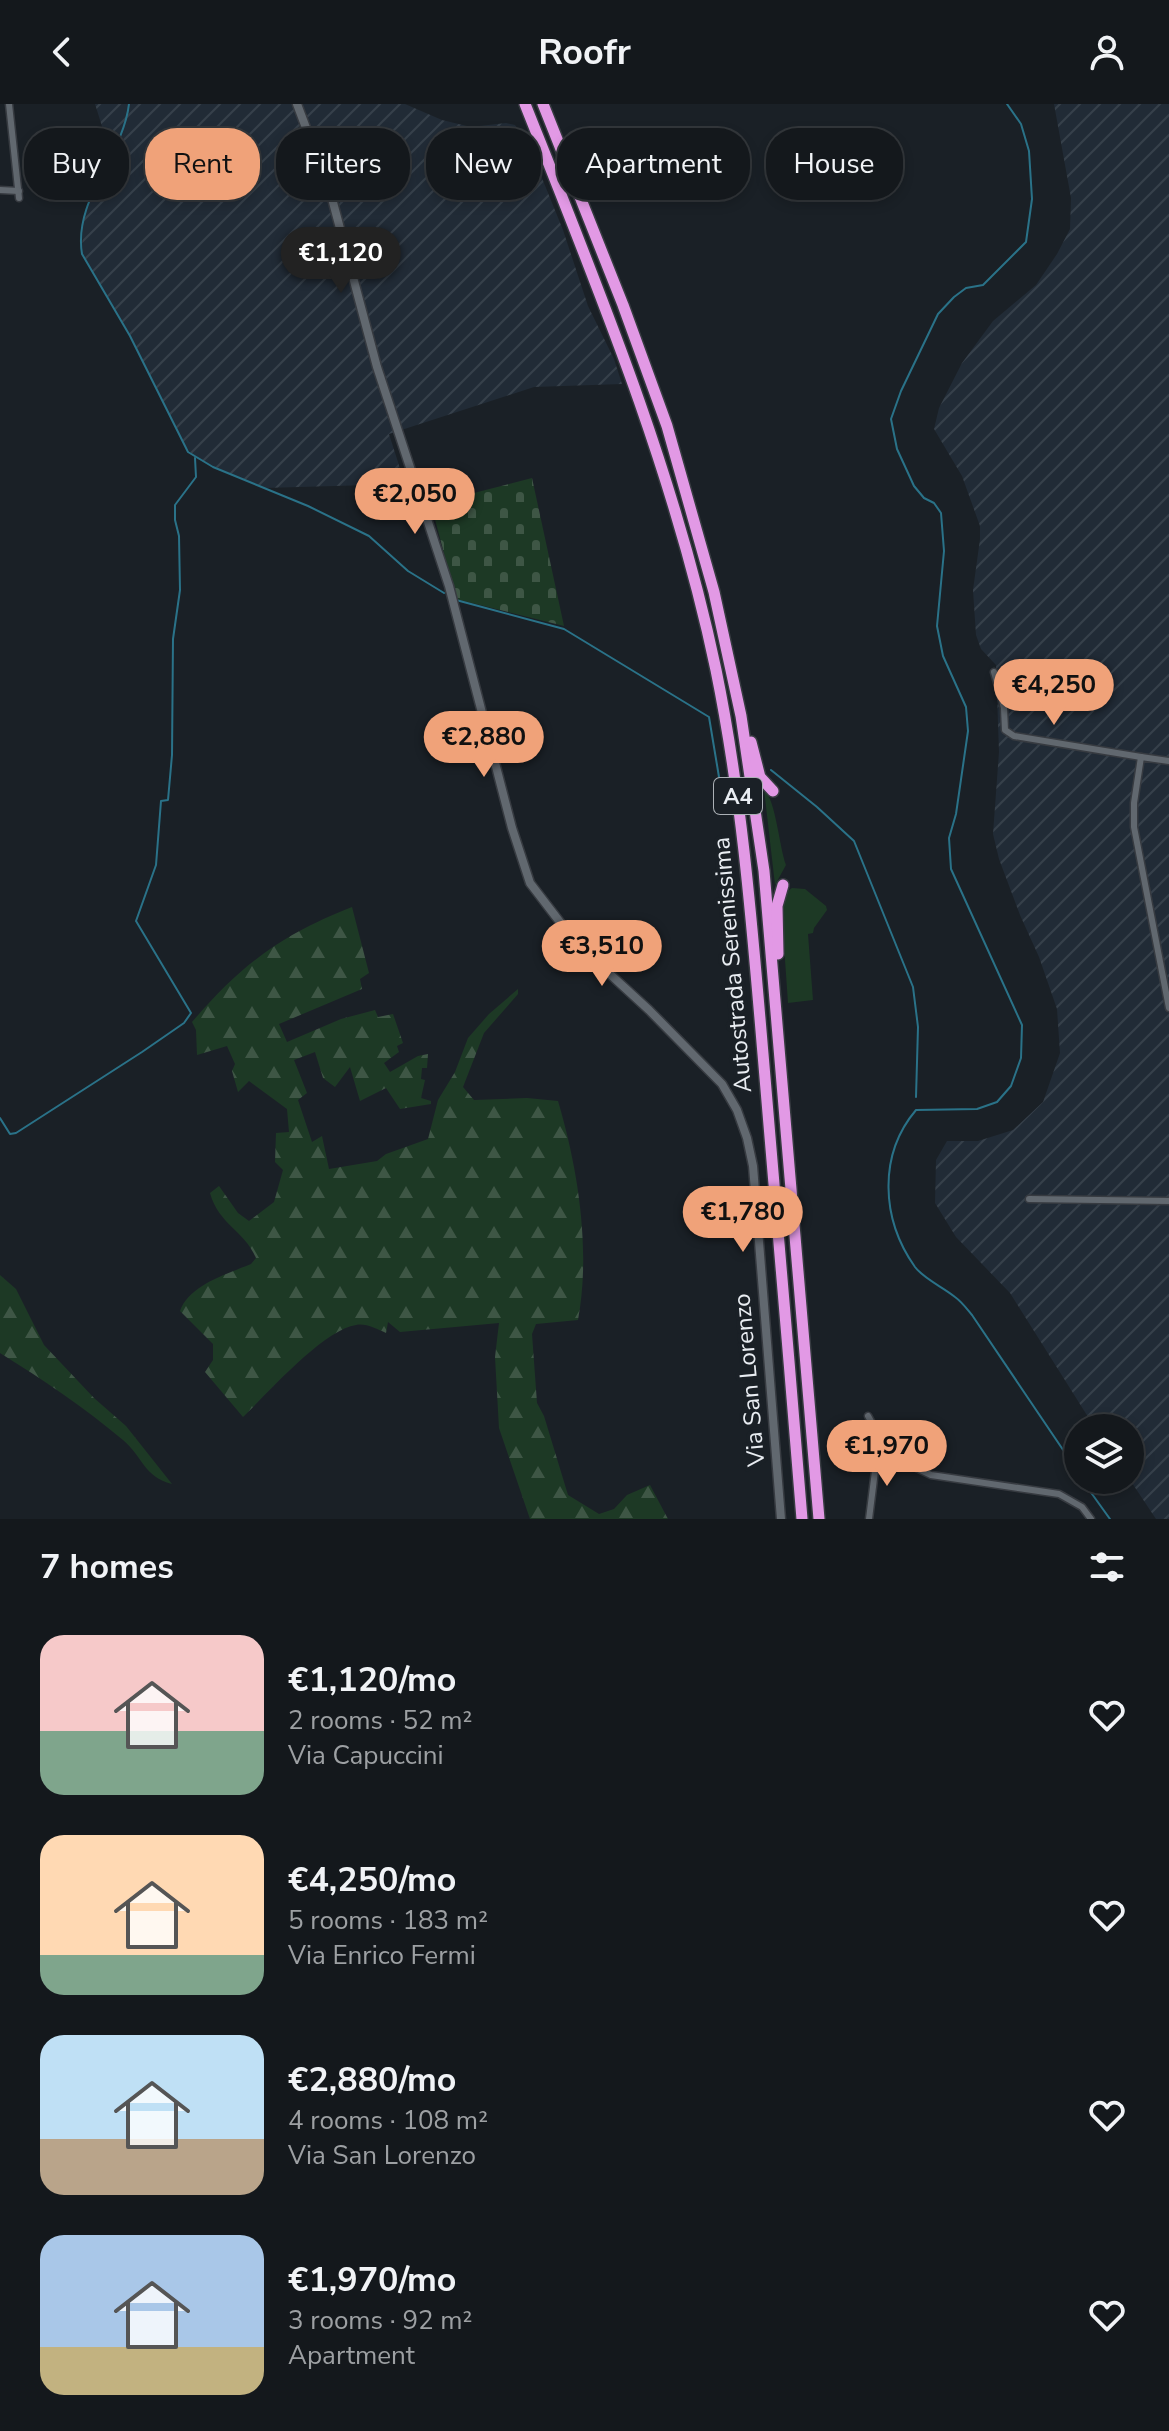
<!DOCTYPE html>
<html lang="en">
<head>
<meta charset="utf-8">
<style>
  :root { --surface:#14181c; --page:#212529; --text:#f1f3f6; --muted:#9da0a3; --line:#33373b; --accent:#f0a279 }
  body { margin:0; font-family:"Nunito Sans",sans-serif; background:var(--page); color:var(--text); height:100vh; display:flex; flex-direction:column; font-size:30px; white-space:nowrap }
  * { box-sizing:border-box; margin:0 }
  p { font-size:26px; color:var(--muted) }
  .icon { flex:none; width:44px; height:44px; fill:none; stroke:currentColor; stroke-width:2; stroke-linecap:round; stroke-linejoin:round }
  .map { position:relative; height:1415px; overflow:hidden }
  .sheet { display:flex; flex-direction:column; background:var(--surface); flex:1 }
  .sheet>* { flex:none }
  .guide { position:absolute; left:24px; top:24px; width:1122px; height:72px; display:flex; gap:16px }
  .fabs { position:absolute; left:1064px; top:1310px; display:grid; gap:16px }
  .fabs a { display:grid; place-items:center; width:80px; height:80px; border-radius:50%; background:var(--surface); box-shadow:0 4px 12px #0003,0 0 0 2px var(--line); font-size:40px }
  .price { position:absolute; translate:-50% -68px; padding:0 18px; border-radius:28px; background:var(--accent); color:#111; font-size:26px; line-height:52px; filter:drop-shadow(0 2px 4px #0008) }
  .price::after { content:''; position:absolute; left:50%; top:48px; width:24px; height:18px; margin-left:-12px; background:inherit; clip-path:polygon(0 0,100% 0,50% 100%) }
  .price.on { background:#222; color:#fff }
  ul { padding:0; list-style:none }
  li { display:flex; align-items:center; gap:24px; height:200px; padding:0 40px }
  li span { display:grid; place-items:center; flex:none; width:224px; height:160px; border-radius:24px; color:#555 }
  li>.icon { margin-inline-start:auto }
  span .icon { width:96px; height:96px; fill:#fffc; stroke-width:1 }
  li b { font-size:34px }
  h2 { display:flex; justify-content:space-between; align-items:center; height:96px; padding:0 40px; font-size:34px }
  .tag { padding:0 28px; border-radius:32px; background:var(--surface); box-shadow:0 4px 12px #0003,0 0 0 2px var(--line); font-size:28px; line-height:72px }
  .tag.on { background:var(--accent); color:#111 }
  header { display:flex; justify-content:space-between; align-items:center; height:104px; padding:0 40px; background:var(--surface); font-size:36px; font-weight:700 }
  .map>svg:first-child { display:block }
  .industrial { fill:url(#industrial-furrows) }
  .green { fill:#1d3925 }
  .forest { fill:url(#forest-firs) }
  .cemetery { fill:url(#cemetery-stones) }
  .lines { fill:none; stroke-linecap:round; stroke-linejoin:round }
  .stream { stroke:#2a7288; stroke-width:2 }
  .street-casing { stroke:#373b41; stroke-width:9 }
  .secondary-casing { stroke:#373b41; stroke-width:11 }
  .highway-casing { stroke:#373b41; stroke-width:14 }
  .street { stroke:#61686f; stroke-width:6 }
  .secondary { stroke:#61686f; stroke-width:8 }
  .highway { stroke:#e299e5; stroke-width:11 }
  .labels { text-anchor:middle; stroke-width:8; stroke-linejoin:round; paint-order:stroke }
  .shield { fill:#1a2026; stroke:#abb0b5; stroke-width:2 }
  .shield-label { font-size:22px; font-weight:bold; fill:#e9edf2 }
  .street-label { font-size:24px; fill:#e9edf2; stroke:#1a2026 }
</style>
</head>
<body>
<header><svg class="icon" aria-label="back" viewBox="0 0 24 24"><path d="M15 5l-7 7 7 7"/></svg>Roofr<svg class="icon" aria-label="person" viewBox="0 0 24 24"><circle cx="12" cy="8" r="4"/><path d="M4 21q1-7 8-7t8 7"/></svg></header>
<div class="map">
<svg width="1169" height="1415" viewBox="0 0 1169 1415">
  <defs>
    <pattern id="industrial-furrows" width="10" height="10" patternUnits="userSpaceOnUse" patternTransform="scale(2)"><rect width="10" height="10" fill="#212b36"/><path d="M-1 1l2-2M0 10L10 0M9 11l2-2" fill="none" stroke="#36404a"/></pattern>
    <pattern id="forest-firs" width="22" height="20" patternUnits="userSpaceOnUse" patternTransform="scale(2)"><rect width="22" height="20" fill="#1d3925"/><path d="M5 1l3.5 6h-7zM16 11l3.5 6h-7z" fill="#3e5645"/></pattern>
    <pattern id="cemetery-stones" width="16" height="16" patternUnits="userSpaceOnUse" patternTransform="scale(2)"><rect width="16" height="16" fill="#1d3925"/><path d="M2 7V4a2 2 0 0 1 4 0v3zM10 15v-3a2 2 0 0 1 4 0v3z" fill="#3e5645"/></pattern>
  </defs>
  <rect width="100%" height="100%" fill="#1a2026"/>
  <g class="industrial">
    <path d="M95,0H405L442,16L471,23L506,19L515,21L529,42L563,126L588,202L614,255L622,280L534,283L389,330L405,380L264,384L195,354L183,339L130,232L82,150L83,115L93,87L111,51Z"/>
    <path d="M1054,0H1169V1415H1156L1130,1376V1324H1095L1010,1189L956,1133L935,1099L936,1056L947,1037H978L1013,1026L1043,998L1060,949L1057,905L1039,853L1020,811L999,755L993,730L999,648L996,561L981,545L976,531L973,486L980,435V422L962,372L934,325L939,304L962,259L993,217L1036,181L1057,150L1070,125L1071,94Z"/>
  </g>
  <g class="green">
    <path d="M764,685C776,697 779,742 786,761L775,781Z"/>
    <path d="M792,784L805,785L826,802L827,806L814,824L813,829L808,830L813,896L788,899L781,798L785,789Z"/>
  </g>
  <g class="forest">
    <path d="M352,803L369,869L360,875L362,885L279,920L287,938L341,915L375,906L378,913L393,910L403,939L397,942L399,948L384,959L390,968L418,952L428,950L427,964H422L421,975L425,976L421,994L431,997V1000L400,1005L386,984L360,997L350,963L335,983L323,974L315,948L294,956L307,989L298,996L312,1038L322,1032L329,1065L377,1057L386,1050L428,1035L438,996L455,968L468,934L489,910L518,885V890L484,929L463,983L474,996L527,994L558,997C578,1065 591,1145 578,1216L536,1220L532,1230L537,1299L544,1312L568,1391L599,1410L614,1405L627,1391L650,1381L668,1415H530L499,1324L495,1253L499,1219L400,1228L388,1218L386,1229C377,1225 366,1219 356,1221C323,1226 268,1289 243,1313L205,1268L213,1256V1240L180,1207C189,1181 227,1170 251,1160L256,1154C244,1126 219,1121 210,1089L219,1082L238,1109L249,1117L274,1098L283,1066L275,1058L276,1029L289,1028L287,1005L249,977L238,988L232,967L235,960L227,942L197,951L196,926L192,918C242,860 281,831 352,803Z"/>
    <path d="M0,1171L16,1185L44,1241L94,1294L126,1322L172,1380C144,1373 143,1353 123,1336C85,1304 42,1275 0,1249Z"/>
  </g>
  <path class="cemetery" d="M532,374L564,522L456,495L431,400Z"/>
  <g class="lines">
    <g class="stream">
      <path d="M129,0C123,52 73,95 82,150L130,232L188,348L213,363L308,402L369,432L408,467L444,489"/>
      <path d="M1007,0L1021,20L1029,47L1032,95L1026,138L983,181L966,184L954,193L938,210L901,287L891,315L897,345L914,382L924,394L934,399L941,409L944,447L937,522L943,552L966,603L968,627L956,710L949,734L951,765L1022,921L1021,954L1011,982L997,998L977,1005L916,1006C878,1051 881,1115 915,1163C924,1175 943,1183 955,1193C962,1198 967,1205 972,1211L1078,1368"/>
      <path d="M456,496L564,525L709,613L719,673"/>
      <path d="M771,666L817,703L854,737L913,883L918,923L916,993"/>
      <path d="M0,1014L10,1030L16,1029L142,948L184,919L191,909L136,817L156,761L161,697L168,696L172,651L173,535L180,486L179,432L175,416V401L196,373L195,354"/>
      <path d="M1082,1376L1110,1415"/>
    </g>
    <defs>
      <g id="street">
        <path d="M9,0L19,94"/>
        <path d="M0,86L19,87"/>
        <path d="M994,568L1004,604L1005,626L1014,632L1141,653"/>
        <path d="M1169,657L1141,653L1134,699V723L1169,904"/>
        <path d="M1029,1095L1169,1097"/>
        <path d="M868,1312L886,1344H893L914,1363L931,1371L1059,1390L1082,1403L1091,1415"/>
        <path d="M869,1415L876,1359L886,1344"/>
      </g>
      <path id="secondary" d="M297,0L330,87L377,263L449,482L512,724L530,779L576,839L649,906L722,980L737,1006L747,1034L753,1062L781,1415"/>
      <g id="highway">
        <path d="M525,0C599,186 675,370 716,566C742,693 752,821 763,950C777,1105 789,1260 802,1415"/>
        <path d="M543,0L623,201L667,322L714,488L741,612L764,767L819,1415"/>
        <path d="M751,638L760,673L773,687"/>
        <path d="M778,850L777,802L783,781"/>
      </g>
    </defs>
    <use href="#street" class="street-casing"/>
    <use href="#secondary" class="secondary-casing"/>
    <use href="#highway" class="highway-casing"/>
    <use href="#street" class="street"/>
    <use href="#secondary" class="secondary"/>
    <use href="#highway" class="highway"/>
  </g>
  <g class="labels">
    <rect class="shield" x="714" y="674" width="48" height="36" rx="6"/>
    <g class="shield-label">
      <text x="738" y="700">A4</text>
    </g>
    <g class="street-label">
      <text transform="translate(732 861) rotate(-95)" y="8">Autostrada Serenissima</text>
      <text transform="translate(749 1276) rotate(-95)" y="8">Via San Lorenzo</text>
    </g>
  </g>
</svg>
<div class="fabs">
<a><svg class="icon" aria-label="layers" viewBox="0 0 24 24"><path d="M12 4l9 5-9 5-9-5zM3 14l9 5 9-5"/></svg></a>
</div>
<b class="price on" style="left:341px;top:191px">€1,120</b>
<b class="price" style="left:415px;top:432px">€2,050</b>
<b class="price" style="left:1054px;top:623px">€4,250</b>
<b class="price" style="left:484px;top:675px">€2,880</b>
<b class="price" style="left:602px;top:884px">€3,510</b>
<b class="price" style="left:743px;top:1150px">€1,780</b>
<b class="price" style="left:887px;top:1384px">€1,970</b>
<div class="guide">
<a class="tag">Buy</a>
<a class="tag on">Rent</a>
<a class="tag">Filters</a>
<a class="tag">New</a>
<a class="tag">Apartment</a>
<a class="tag">House</a>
</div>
</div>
<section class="sheet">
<h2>7 homes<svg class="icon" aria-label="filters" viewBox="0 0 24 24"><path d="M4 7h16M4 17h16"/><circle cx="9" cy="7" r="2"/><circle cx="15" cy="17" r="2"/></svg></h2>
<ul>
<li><span style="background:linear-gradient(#f6c9c9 60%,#7fa58c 0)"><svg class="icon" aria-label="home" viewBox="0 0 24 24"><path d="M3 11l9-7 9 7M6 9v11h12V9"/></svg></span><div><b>€1,120/mo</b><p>2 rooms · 52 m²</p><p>Via Capuccini</p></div><svg class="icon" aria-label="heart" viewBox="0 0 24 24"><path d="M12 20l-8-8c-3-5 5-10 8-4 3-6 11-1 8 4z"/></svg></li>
<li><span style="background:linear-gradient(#ffd9b3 75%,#7fa58c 0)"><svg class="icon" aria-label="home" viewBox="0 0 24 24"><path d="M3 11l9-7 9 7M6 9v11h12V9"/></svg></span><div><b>€4,250/mo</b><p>5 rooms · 183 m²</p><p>Via Enrico Fermi</p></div><svg class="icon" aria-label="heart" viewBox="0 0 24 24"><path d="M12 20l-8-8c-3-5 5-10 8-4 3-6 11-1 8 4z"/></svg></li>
<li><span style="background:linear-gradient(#bfe0f5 65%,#b9a48a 0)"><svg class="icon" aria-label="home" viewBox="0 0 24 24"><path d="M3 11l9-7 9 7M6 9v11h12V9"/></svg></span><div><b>€2,880/mo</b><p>4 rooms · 108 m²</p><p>Via San Lorenzo</p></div><svg class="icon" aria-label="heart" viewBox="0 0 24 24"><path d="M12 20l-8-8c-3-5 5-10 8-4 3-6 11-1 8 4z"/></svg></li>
<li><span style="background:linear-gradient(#a9c7e8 70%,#c2b280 0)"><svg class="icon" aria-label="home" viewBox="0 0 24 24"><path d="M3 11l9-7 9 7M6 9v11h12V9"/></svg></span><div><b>€1,970/mo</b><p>3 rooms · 92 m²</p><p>Apartment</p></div><svg class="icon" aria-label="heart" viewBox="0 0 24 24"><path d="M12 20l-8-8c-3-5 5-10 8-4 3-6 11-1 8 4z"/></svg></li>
</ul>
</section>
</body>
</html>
